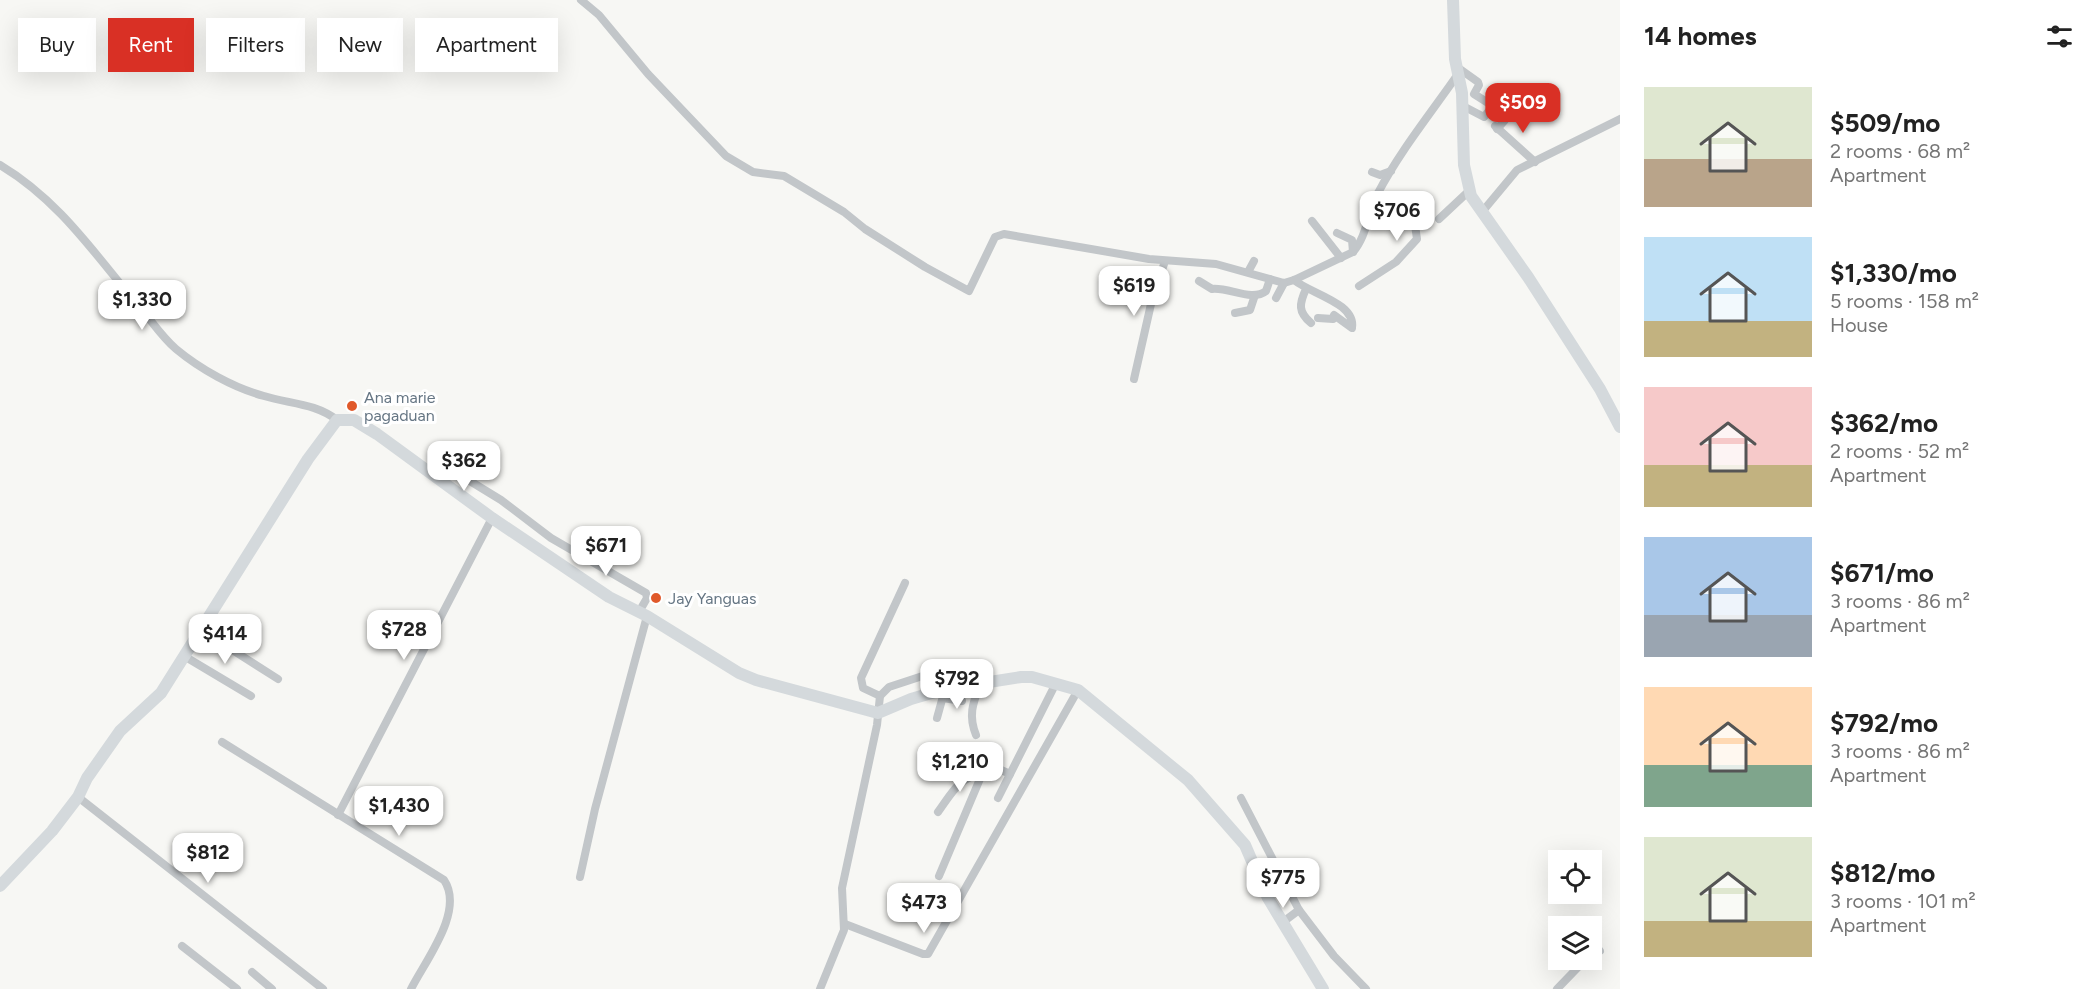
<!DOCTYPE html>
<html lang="en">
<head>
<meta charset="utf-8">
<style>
  :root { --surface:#fff; --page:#f2f2f2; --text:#222; --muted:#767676; --accent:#d93025 }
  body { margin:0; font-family:Figtree,sans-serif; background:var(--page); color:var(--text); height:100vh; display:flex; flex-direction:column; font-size:22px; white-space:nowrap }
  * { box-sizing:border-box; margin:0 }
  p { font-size:20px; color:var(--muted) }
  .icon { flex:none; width:33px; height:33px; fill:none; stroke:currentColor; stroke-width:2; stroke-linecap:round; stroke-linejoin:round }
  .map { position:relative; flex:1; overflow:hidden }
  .side { display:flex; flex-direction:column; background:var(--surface); width:480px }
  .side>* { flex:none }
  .banner { position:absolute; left:18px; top:18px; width:570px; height:54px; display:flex; gap:12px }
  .controls { position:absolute; left:1548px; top:850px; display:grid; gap:12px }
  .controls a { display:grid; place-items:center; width:54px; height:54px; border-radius:0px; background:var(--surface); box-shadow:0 6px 24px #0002; font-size:30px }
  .price { position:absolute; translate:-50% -51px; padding:0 14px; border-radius:12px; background:#fff; color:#222; font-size:20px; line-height:39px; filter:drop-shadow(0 2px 3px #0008) }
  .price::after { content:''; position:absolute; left:50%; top:36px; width:18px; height:14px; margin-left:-9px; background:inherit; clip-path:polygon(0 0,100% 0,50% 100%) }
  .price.current { background:var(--accent); color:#fff }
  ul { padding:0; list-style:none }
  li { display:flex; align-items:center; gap:18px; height:150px; padding:0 24px }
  li span { display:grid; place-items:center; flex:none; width:168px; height:120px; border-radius:0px; color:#555 }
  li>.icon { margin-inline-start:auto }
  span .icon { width:72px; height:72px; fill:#fffc; stroke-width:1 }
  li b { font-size:26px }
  h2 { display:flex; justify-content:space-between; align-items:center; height:72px; padding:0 24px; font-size:26px }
  .chip { padding:0 21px; border-radius:0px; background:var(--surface); box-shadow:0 6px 24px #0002; font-size:21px; line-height:54px }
  .chip.current { background:var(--accent); color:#fff }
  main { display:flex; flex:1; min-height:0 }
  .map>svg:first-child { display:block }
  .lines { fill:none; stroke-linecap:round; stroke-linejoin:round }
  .street { stroke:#c2c6c9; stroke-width:8 }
  .secondary { stroke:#d4d9dc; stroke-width:12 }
  .poi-dot { fill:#e0592a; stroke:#fff; stroke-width:2 }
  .labels { text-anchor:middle; stroke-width:6; stroke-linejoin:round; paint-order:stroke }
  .poi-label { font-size:16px; fill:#667684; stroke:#fff; text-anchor:start }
</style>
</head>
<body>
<main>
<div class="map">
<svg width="1620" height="989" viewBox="0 0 1620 989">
  <rect width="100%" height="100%" fill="#f7f7f4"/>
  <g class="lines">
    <g class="street">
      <path d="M581,0L599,15L648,74L726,156L753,172L784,176L844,212L865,229L925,267L969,291L995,237L1004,234L1149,259L1216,264L1284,283L1294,280L1353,252C1367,236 1368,212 1378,193C1400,151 1431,113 1458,74"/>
      <path d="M1457,67L1478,82L1479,85L1474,94L1493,106"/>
      <path d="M1463,106L1484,117L1499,98"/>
      <path d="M1495,126L1535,162"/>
      <path d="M1497,129L1505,120"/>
      <path d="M0,165C62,202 97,258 143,311C153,323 163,338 176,349C200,369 234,388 264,396C290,404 315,403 337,420"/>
      <path d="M1372,172L1380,175L1391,171"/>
      <path d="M1482,212L1517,170L1620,119"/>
      <path d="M1439,219L1470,190"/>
      <path d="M1312,221L1341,258"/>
      <path d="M1337,233L1352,240L1353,252"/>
      <path d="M1248,272L1254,261"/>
      <path d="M1294,280C1311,294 1356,303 1352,328L1334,315"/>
      <path d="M1199,281L1212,289C1229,287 1252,302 1266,291L1270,279"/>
      <path d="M1359,286L1396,262L1417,239L1415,225L1378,193"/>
      <path d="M1306,289C1299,304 1298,312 1311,323"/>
      <path d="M1276,298L1284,283"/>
      <path d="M1235,313L1250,310L1255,295"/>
      <path d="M1318,318L1333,319"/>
      <path d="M1134,379L1151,304L1165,261"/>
      <path d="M430,472L452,470L465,478L501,500L551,538L646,593L647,598L639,612"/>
      <path d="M201,630L278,679"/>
      <path d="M184,656L251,696"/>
      <path d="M880,696L863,688L861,678L905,583"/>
      <path d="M943,698L962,701"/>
      <path d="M937,718L945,689"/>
      <path d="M976,735C968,715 973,703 980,684"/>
      <path d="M222,742L444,880C465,911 425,961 411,989"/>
      <path d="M78,797L323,989"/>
      <path d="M998,798L1056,683"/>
      <path d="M1241,798L1299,910L1334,956L1366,989"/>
      <path d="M938,812C950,796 959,776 981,775"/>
      <path d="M338,815L492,518"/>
      <path d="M939,876L985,767L988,764L1010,774"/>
      <path d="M580,877L595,809L647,616"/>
      <path d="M1283,922L1299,910"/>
      <path d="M845,924L923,954H928L1078,690"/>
      <path d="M182,946L237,989"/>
      <path d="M1592,954L1600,951"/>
      <path d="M252,972L272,989"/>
      <path d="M820,989L844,930L842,888L877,725L880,696L889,687L956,665"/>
      <path d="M1557,989L1585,960"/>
    </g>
    <g class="secondary">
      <path d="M1453,0L1455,59L1462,93L1464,165L1471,196L1528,277L1600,389L1620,427"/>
      <path d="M0,886L52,831L78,797L87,778L120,731L161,693L308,459L337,420H354L377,434L492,518L609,597L647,616L739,673L756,680L878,713L911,699L945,689L1021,677H1032L1078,690L1188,780L1245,845L1268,898L1323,989"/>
    </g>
  </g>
  <g class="poi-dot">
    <circle cx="352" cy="406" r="6"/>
    <circle cx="656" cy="598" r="6"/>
  </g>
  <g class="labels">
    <g class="poi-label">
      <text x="364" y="403">Ana marie<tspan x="364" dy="18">pagaduan</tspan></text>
      <text x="668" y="604">Jay Yanguas</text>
    </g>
  </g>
</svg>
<div class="controls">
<a><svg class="icon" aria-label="locate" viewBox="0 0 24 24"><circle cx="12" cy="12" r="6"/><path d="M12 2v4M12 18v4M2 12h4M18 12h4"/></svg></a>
<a><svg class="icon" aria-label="layers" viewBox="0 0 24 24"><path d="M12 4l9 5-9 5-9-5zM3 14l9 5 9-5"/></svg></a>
</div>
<b class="price current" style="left:1523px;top:134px">$509</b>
<b class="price" style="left:1397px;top:242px">$706</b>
<b class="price" style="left:1134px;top:317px">$619</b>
<b class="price" style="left:142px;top:331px">$1,330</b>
<b class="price" style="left:464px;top:492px">$362</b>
<b class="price" style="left:606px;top:577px">$671</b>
<b class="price" style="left:404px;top:661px">$728</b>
<b class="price" style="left:225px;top:665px">$414</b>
<b class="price" style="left:957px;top:710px">$792</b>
<b class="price" style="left:960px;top:793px">$1,210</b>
<b class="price" style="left:399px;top:837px">$1,430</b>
<b class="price" style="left:208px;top:884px">$812</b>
<b class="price" style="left:1283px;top:909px">$775</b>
<b class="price" style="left:924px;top:934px">$473</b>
<div class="banner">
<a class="chip">Buy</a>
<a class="chip current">Rent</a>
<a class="chip">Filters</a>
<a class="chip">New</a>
<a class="chip">Apartment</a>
</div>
</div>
<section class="side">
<h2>14 homes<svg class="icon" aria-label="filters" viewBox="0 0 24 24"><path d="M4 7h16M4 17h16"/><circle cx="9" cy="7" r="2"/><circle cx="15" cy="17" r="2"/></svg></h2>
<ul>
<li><span style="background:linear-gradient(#dfe7d0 60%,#b9a48a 0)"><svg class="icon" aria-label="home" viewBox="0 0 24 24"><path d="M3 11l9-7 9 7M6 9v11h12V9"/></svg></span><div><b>$509/mo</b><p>2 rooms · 68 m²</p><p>Apartment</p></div></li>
<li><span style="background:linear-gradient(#bfe0f5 70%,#c2b280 0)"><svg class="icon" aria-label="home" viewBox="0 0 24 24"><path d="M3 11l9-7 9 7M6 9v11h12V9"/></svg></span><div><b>$1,330/mo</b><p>5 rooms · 158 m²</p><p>House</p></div></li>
<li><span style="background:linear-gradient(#f6c9c9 65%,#c2b280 0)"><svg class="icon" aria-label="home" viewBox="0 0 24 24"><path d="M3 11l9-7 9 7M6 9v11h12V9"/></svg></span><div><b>$362/mo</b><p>2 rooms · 52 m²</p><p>Apartment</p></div></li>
<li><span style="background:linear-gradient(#a9c7e8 65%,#9aa5b1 0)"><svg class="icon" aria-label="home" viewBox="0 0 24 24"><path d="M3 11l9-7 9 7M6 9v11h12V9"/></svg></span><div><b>$671/mo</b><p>3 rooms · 86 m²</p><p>Apartment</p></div></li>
<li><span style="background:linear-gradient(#ffd9b3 65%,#7fa58c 0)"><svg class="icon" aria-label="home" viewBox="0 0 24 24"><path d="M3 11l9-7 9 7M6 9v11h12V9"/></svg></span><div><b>$792/mo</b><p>3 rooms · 86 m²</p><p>Apartment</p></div></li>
<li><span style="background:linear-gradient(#dfe7d0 70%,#c2b280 0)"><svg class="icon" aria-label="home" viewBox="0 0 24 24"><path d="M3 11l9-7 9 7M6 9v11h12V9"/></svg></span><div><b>$812/mo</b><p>3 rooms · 101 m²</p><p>Apartment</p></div></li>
</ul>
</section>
</main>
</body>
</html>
